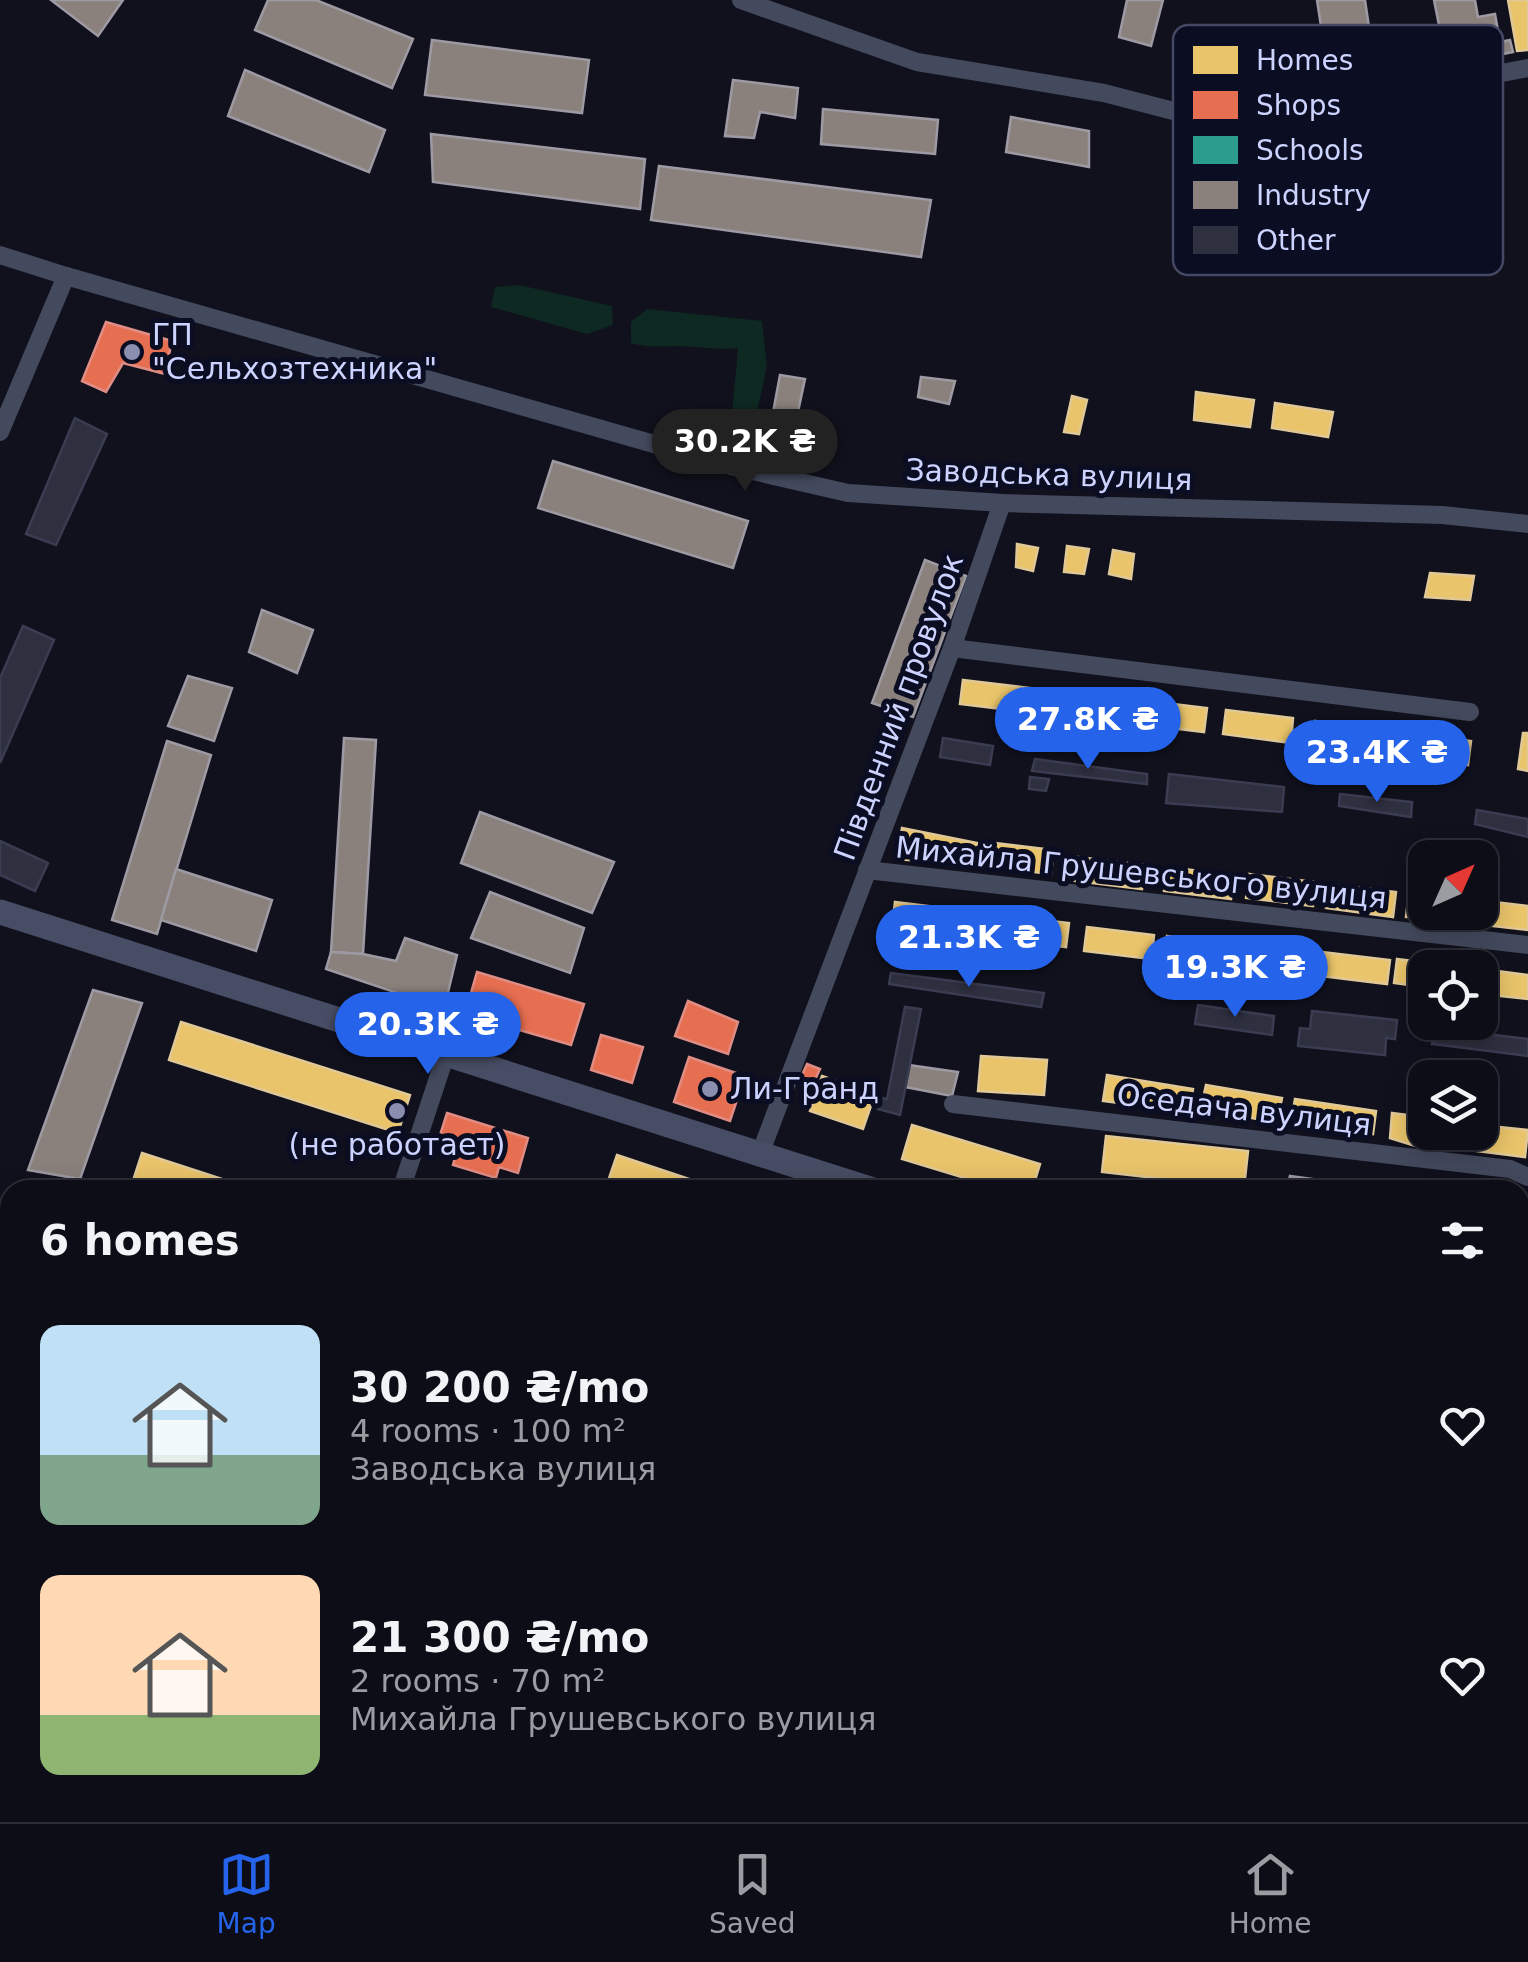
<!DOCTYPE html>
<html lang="en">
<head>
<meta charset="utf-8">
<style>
  :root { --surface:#0c0d16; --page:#1a1b23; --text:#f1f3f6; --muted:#9a9ca1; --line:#2c2d35; --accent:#2563eb }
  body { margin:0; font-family:"DejaVu Sans",sans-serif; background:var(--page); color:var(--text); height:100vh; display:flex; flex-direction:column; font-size:38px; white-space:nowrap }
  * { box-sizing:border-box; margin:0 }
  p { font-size:32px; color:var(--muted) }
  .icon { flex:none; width:55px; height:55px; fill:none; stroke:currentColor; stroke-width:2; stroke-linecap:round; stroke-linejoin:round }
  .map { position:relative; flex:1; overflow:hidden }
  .sheet { position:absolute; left:0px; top:1180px; width:1530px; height:642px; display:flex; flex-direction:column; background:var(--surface); border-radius:30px 30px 0 0; box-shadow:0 5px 25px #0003,0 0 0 2px var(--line) }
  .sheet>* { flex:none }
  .needle { width:65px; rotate:45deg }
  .controls { position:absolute; left:1408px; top:840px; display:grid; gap:20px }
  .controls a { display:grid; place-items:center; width:90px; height:90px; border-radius:20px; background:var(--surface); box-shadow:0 5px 25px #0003,0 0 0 2px var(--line); font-size:50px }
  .price { position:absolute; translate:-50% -85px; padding:0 22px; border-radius:35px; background:var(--accent); color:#fff; font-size:32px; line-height:65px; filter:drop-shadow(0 2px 5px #0008) }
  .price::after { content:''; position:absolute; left:50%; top:60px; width:30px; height:22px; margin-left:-15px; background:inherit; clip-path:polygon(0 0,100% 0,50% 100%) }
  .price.selected { background:#222; color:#fff }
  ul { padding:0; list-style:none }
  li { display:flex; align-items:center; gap:30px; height:250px; padding:0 40px }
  li span { display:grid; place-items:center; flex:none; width:280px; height:200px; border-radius:20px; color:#555 }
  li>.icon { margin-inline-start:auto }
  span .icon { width:120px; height:120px; fill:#fffc; stroke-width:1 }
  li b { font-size:42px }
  h2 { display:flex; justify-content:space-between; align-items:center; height:120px; padding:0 40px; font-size:42px }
  .tabs { display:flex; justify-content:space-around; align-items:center; height:140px; border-top:2px solid var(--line); background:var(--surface); font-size:28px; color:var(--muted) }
  .tabs a { display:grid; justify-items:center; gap:5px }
  .tabs .selected { color:var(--accent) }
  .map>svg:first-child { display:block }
  .green { fill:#0e2822 }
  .homes { fill:#e9c46a; stroke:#e0c897; stroke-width:2.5 }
  .shops { fill:#e76f51; stroke:#df8d85; stroke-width:2.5 }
  .schools { fill:#2a9d8f; stroke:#5badb1; stroke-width:2.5 }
  .industry { fill:#8a817c; stroke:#9e9aa3; stroke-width:2.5 }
  .building { fill:#2e2f3f; stroke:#3a3c51; stroke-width:2.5 }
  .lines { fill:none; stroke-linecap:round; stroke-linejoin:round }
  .street { stroke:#444a5e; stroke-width:18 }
  .secondary { stroke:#474d64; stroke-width:25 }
  .poi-dot { fill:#8a8fb0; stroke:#0b0d22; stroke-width:4 }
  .labels { text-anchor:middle; stroke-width:10; stroke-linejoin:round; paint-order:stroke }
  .poi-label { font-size:30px; fill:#ccd3ff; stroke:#0b0d22; text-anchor:start }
  .street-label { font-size:30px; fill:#ccd3ff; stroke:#0b0d22 }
  .key { fill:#0b0d22; stroke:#454864; stroke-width:2.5 }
  .key-label { font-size:28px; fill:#ccd3ff }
</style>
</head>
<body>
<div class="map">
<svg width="1528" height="1822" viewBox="0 0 1528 1822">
  <rect width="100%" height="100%" fill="#10111d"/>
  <g class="green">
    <path d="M519,285L612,306L613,325L587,334L491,307L495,287Z"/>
    <path d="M647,309L762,321L767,366L752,436L806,448L798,471L763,463L729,447L738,348C718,350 700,347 680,346C662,346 648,348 631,343V322Z"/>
    <path d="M309,1812L439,1813L469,1822H306Z"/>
  </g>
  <g class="homes">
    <path d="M1508,0H1528V50L1517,51Z"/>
    <path d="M1196,392L1254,400L1250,427L1194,420Z"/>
    <path d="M1072,396L1087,400L1079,434L1064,432Z"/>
    <path d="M1275,403L1333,412L1328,437L1272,428Z"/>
    <path d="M1017,544L1038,548L1033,571L1016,567Z"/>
    <path d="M1067,546L1089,549L1084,574L1064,572Z"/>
    <path d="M1113,550L1134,554L1131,579L1109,574Z"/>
    <path d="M1430,573L1474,576L1470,600L1425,597Z"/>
    <path d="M963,680L1030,688L1027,712L960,704Z"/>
    <path d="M1054,691L1121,699L1118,723L1051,715Z"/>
    <path d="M1140,700L1207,708L1204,732L1137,724Z"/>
    <path d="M1226,710L1293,718L1291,743L1223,734Z"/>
    <path d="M1315,721L1382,729L1379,753L1312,745Z"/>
    <path d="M1404,733L1471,741L1468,765L1401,757Z"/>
    <path d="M1523,733H1528V771L1518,769Z"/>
    <path d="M902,828L977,843L974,865L896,859Z"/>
    <path d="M987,842L1054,850L1051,874L984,866Z"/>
    <path d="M1078,857L1145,865L1142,889L1075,881Z"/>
    <path d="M1167,867L1234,875L1231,899L1164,891Z"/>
    <path d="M1249,874L1316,882L1313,906L1246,898Z"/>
    <path d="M1329,884L1396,892L1393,917L1326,908Z"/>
    <path d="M1409,892L1425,894V912H1474L1473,925L1406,917Z"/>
    <path d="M1486,901L1528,906V930L1483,925Z"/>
    <path d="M895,902L962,910L959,934L892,926Z"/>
    <path d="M1002,915L1069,923L1066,947L999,939Z"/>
    <path d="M1087,927L1154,935L1152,959L1084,951Z"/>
    <path d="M1167,936L1234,944L1231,968L1164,960Z"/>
    <path d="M1244,943L1311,951L1308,975L1241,967Z"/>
    <path d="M1322,952L1390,960L1387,984L1320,976Z"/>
    <path d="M1397,959L1464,967V968H1425V987L1394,983Z"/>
    <path d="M1482,969L1528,975V999L1480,994Z"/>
    <path d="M181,1022L410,1095L398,1133L169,1060Z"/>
    <path d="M981,1056L1047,1060L1044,1095L978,1091Z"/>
    <path d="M1107,1075L1193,1089L1189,1112L1103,1101Z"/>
    <path d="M822,1076L875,1094L863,1129L810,1111Z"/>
    <path d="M1206,1085L1282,1098L1277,1123L1201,1108Z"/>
    <path d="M1295,1099L1376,1111L1373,1134L1291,1122Z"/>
    <path d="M1392,1113L1425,1117V1132H1438L1435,1152L1390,1138Z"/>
    <path d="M912,1125L1040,1164L1032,1190H1004L902,1159Z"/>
    <path d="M1480,1125L1528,1130L1525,1157L1445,1147L1449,1132H1480Z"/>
    <path d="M1106,1136L1248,1151L1244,1188L1102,1172Z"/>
    <path d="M142,1153L256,1190H130Z"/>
    <path d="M617,1155L722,1190H617L606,1187Z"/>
    <path d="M0,1535L10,1538V1577L0,1574Z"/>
    <path d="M1522,1583L1528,1584V1614L1520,1612Z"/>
    <path d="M1520,1794L1528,1796V1822H1493L1495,1812H1520Z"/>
    <path d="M1440,1812L1459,1813L1457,1822H1437Z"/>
  </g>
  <g class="shops">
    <path d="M106,322L172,341L165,374L123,363L106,392L82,381Z"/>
    <path d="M477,972L584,1004L571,1045L465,1014Z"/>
    <path d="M688,1001L738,1022L728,1054L675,1036Z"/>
    <path d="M601,1035L643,1047L632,1083L591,1070Z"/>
    <path d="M689,1057L745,1076L730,1121L674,1102Z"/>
    <path d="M807,1064L820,1069L814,1082L801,1077Z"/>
    <path d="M447,1113L528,1138L518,1173L499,1167L496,1178L453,1165L456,1154L436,1148Z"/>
  </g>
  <path class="schools" d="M523,1812H544L541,1822H520Z"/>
  <g class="industry">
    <path d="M51,0H123L98,36Z"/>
    <path d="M268,0H316L413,39L392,88L255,30Z"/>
    <path d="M1127,0H1163L1151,46L1119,37Z"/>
    <path d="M1317,0H1365L1371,41L1324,46Z"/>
    <path d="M1434,0H1475L1478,17L1495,14L1500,42L1510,40L1513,52L1447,65Z"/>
    <path d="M432,40L589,60L582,113L425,95Z"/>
    <path d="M245,70L385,130L369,172L228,116Z"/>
    <path d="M733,80L798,88L795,118L760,112L754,138L725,136Z"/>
    <path d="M823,109L938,120L935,154L821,144Z"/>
    <path d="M1011,117L1089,131V167L1006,152Z"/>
    <path d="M431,134L645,159L640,209L433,182Z"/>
    <path d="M659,166L931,200L921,257L651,220Z"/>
    <path d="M780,375L805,379L792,440L769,434Z"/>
    <path d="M921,377L955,381L949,404L918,397Z"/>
    <path d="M553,461L748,521L733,568L538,508Z"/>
    <path d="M925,560L966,576L913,717L872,703Z"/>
    <path d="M262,610L313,630L297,673L249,652Z"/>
    <path d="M188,676L232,688L214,741L168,726Z"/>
    <path d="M344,738L376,740L363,954L331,952Z"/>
    <path d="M167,741L211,755L157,934L112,920Z"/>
    <path d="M480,812L614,862L592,913L461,863Z"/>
    <path d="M176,869L272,900L256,951L161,920Z"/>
    <path d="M490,892L584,928L570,973L471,938Z"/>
    <path d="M405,938L457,955L444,1009L326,969L331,952L363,954L396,961Z"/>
    <path d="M93,990L142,1003L80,1179L28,1170Z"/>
    <path d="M909,1065L958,1072L952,1096L905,1087Z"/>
    <path d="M1290,1176L1394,1190H1286Z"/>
    <path d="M0,1341L8,1347L5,1397L0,1417Z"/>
    <path d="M0,1601L10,1605V1638L0,1634Z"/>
    <path d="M0,1664L10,1667V1692L0,1689Z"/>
  </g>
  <g class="building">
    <path d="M75,418L107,434L56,545L26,534Z"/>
    <path d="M23,626L54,640L0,763V678Z"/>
    <path d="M943,738L993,746L990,765L940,757Z"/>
    <path d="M1035,759L1147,774V784L1032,771Z"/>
    <path d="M1169,774L1284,787L1282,812L1166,803Z"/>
    <path d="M1030,777L1049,779L1046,791L1029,789Z"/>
    <path d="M1340,794L1412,802L1411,817L1339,806Z"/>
    <path d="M1477,810L1528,819V837L1475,824Z"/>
    <path d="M0,841L48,863L35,891L0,875Z"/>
    <path d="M891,973L1044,993L1041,1007L889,984Z"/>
    <path d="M1198,1005L1274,1016L1272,1035L1195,1024Z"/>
    <path d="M905,1007L921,1009L900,1115L878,1109V1097L887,1099Z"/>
    <path d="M1312,1011L1397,1020L1395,1039L1386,1038L1385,1055L1298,1046L1300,1028L1310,1029Z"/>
    <path d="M1437,1028L1528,1039V1056L1432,1044Z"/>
  </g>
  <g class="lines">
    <g class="street">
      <path d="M741,0L917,62L1104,93L1208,120L1259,119L1528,68"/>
      <path d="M0,255L66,276L731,466L848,493L1002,503L1442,515L1528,524"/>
      <path d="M0,432L66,276"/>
      <path d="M952,648L1470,712"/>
      <path d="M867,870L1528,945"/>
      <path d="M953,1104L1510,1169L1528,1177"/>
      <path d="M760,1154L952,648L1002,503"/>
      <path d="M401,1190L446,1054"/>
      <path d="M1520,1620L1528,1622"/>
      <path d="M0,1644L10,1648"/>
      <path d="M1520,1741L1528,1743"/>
    </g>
    <g class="secondary">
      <path d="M0,912L873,1190"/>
      <path d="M1520,1393L1528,1396"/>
    </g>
  </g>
  <g class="poi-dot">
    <circle cx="132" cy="352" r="10"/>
    <circle cx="710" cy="1089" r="10"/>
    <circle cx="397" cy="1111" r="10"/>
  </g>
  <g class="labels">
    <g class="poi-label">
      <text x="152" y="345">ГП<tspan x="152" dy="34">"Сельхозтехника"</tspan></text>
      <text x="730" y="1099">Ли-Гранд</text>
      <text x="397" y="1155" text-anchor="middle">(не работает)</text>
    </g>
    <g class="street-label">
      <text transform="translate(1049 475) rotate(2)" y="10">Заводська вулиця</text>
      <text transform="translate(899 707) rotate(-70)" y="10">Південний провулок</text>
      <text transform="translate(1141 873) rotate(6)" y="10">Михайла Грушевського вулиця</text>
      <text transform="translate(1244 1110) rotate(7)" y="10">Оседача вулиця</text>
    </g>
  </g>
  <rect x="1173" y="25" width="330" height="250" rx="15" class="key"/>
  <rect x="1193" y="46" width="45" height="28" fill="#e9c46a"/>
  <rect x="1193" y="91" width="45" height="28" fill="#e76f51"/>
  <rect x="1193" y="136" width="45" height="28" fill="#2a9d8f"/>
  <rect x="1193" y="181" width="45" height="28" fill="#8a817c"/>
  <rect x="1193" y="226" width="45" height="28" fill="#2e2f3f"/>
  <g class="key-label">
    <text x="1256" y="70">Homes</text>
    <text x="1256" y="115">Shops</text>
    <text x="1256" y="160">Schools</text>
    <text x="1256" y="205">Industry</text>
    <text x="1256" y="250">Other</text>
  </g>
</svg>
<div class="controls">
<a><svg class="needle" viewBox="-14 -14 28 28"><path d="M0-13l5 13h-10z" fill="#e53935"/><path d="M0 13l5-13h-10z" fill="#9a9ca1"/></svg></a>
<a><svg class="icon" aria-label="locate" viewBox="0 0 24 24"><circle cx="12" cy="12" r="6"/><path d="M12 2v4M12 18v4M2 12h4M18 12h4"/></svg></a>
<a><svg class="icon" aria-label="layers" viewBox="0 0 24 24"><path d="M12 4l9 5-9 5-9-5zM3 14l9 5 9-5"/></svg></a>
</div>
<b class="price selected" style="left:745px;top:494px">30.2K ₴</b>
<b class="price" style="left:1088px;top:772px">27.8K ₴</b>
<b class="price" style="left:1377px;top:805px">23.4K ₴</b>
<b class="price" style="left:969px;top:990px">21.3K ₴</b>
<b class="price" style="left:1235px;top:1020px">19.3K ₴</b>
<b class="price" style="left:428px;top:1077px">20.3K ₴</b>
<section class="sheet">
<h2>6 homes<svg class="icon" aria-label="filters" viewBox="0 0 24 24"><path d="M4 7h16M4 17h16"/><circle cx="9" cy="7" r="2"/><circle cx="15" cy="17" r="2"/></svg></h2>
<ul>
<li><span style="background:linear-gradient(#bfe0f5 65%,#7fa58c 0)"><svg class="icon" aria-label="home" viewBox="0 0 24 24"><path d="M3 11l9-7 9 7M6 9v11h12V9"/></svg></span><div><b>30 200 ₴/mo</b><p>4 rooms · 100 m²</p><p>Заводська вулиця</p></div><svg class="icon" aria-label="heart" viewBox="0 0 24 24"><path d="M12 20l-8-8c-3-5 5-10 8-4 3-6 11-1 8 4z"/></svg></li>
<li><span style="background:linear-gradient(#ffd9b3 70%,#8fb573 0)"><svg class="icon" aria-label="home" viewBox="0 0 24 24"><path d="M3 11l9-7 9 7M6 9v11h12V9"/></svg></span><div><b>21 300 ₴/mo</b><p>2 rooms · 70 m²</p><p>Михайла Грушевського вулиця</p></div><svg class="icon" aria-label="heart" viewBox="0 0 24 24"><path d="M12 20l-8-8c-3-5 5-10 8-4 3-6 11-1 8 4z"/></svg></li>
</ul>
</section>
</div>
<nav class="tabs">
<a class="selected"><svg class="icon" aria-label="map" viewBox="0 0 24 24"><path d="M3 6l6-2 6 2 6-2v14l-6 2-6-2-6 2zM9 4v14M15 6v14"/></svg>Map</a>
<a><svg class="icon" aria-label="saved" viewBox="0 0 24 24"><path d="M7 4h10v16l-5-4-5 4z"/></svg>Saved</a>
<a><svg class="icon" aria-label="home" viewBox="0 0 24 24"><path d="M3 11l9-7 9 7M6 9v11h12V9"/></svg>Home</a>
</nav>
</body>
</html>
